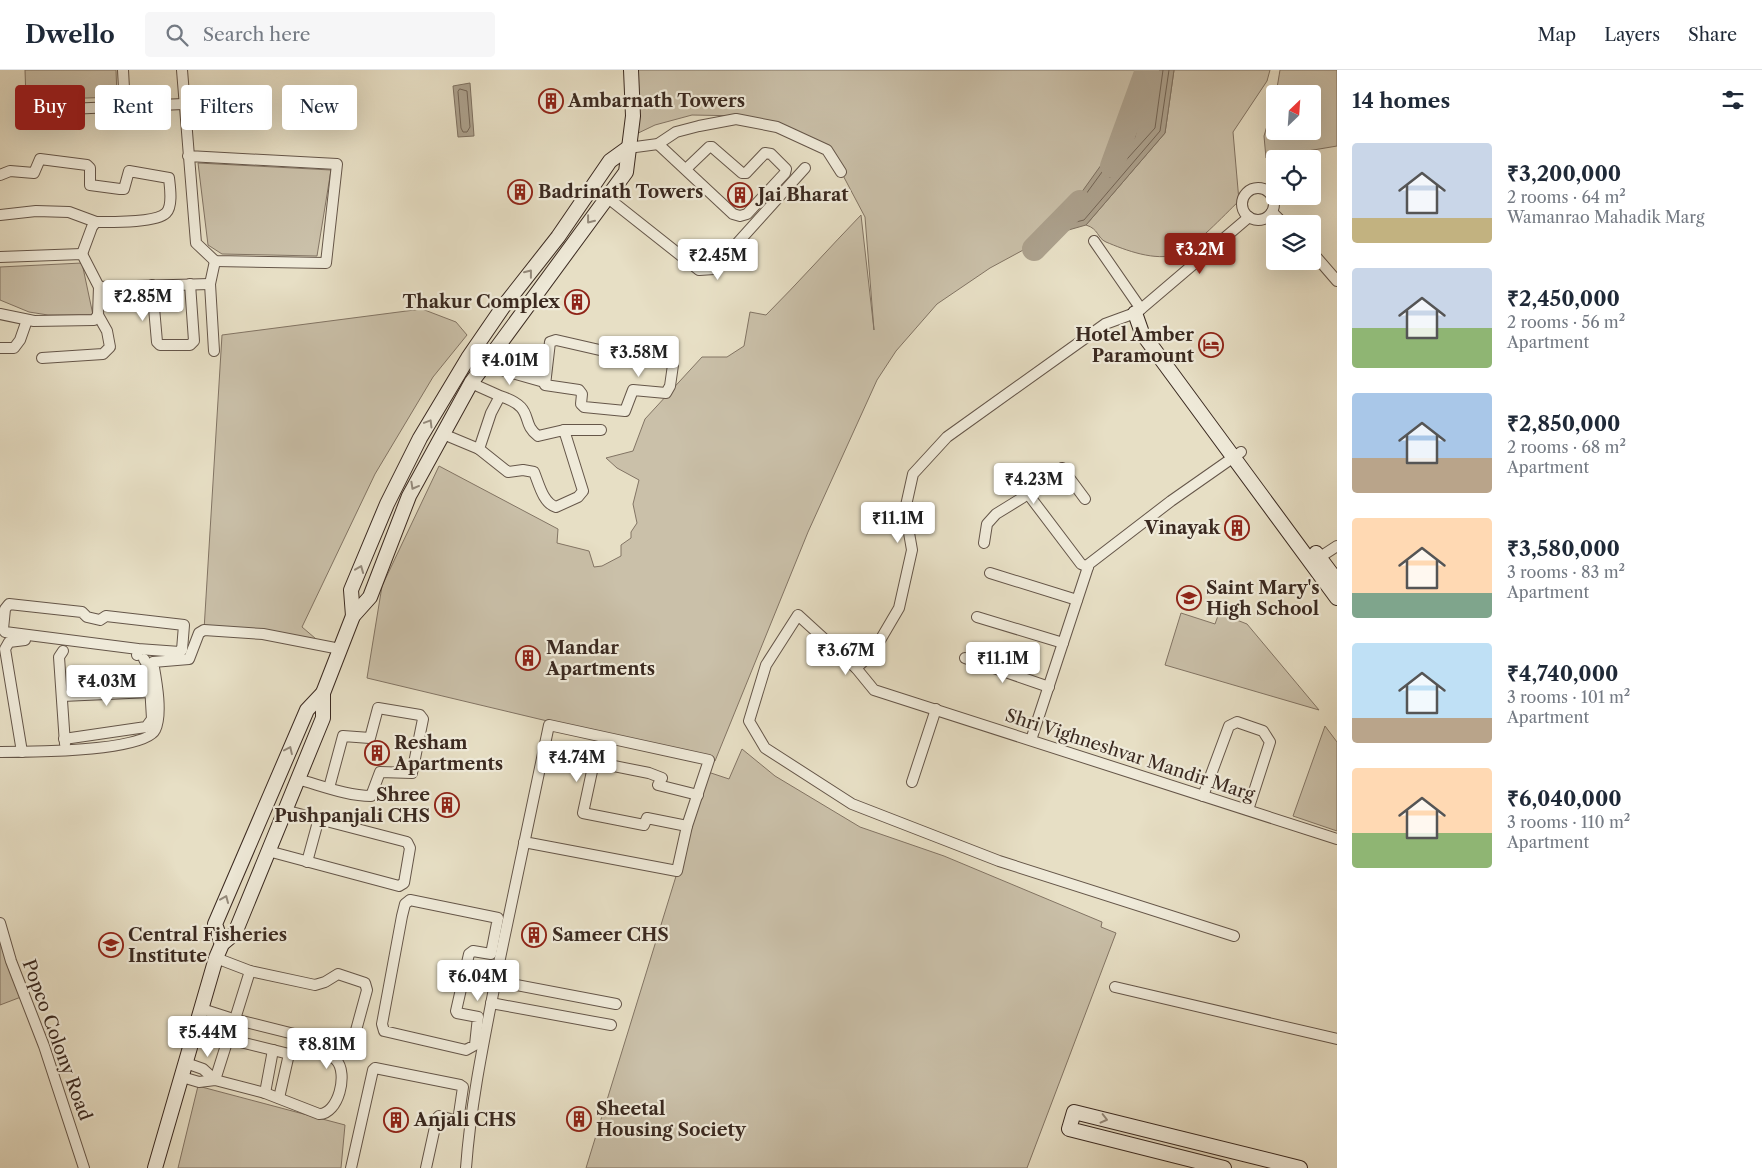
<!DOCTYPE html>
<html lang="en">
<head>
<meta charset="utf-8">
<style>
  :root { --surface:#fff; --page:#f6f6f7; --text:#1f2937; --muted:#747a83; --line:#e0e1e3; --accent:#8f2418 }
  body { margin:0; font-family:"Libre Caslon Text",serif; background:var(--page); color:var(--text); height:100vh; display:flex; flex-direction:column; font-size:19px; white-space:nowrap }
  * { box-sizing:border-box; margin:0 }
  p { font-size:16px; color:var(--muted) }
  .icon { flex:none; width:28px; height:28px; fill:none; stroke:currentColor; stroke-width:2; stroke-linecap:round; stroke-linejoin:round }
  .map { position:relative; flex:1; overflow:hidden }
  .panel { display:flex; flex-direction:column; background:var(--surface); width:425px }
  .panel>* { flex:none }
  .top-card { position:absolute; left:15px; top:15px; width:475px; height:45px; display:flex; gap:10px }
  .needle { width:32px; rotate:25deg }
  .controls { position:absolute; left:1266px; top:15px; display:grid; gap:10px }
  .controls a { display:grid; place-items:center; width:55px; height:55px; border-radius:5px; background:var(--surface); box-shadow:0 5px 20px #0002; font-size:25px }
  .price { position:absolute; translate:-50% -42px; padding:0 11px; border-radius:5px; background:#fff; color:#222; font-size:16px; line-height:32px; filter:drop-shadow(0 1px 2px #0008) }
  .price::after { content:''; position:absolute; left:50%; top:30px; width:15px; height:11px; margin-left:-8px; background:inherit; clip-path:polygon(0 0,100% 0,50% 100%) }
  .price.selected { background:var(--accent); color:#fff }
  ul { padding:0; list-style:none }
  li { display:flex; align-items:center; gap:15px; height:125px; padding:0 15px }
  li span { display:grid; place-items:center; flex:none; width:140px; height:100px; border-radius:5px; color:#555 }
  li>.icon { margin-inline-start:auto }
  span .icon { width:60px; height:60px; fill:#fffc; stroke-width:1 }
  li b { font-size:21px }
  h2 { display:flex; justify-content:space-between; align-items:center; height:60px; padding:0 15px; font-size:21px }
  .pill { padding:0 18px; border-radius:5px; background:var(--surface); box-shadow:0 5px 20px #0002; font-size:18px; line-height:45px }
  .pill.selected { background:var(--accent); color:#fff }
  header { display:flex; align-items:center; gap:30px; box-sizing:border-box; height:70px; padding:0 25px; background:var(--surface); border-bottom:1px solid var(--line) }
  header strong { font-size:24px }
  nav { display:flex; gap:28px; margin-inline-start:auto; font-size:18px }
  .search { width:350px; height:45px; background:var(--page); display:flex; align-items:center; gap:12px; box-sizing:border-box; padding:0 18px; border-radius:5px; color:var(--muted); font-size:19px }
  main { display:flex; flex:1; min-height:0 }
  .map>svg:first-child { display:block }
  .green { fill:#cac0a9; stroke:#827464 }
  .water { fill:#aca18d; stroke:#7e7161 }
  .lines { fill:none; stroke-linecap:round; stroke-linejoin:round }
  .shore { stroke:#736556; stroke-width:1 }
  .river { stroke:#aca18d; stroke-width:24 }
  .street-casing { stroke:#655649; stroke-width:12 }
  .secondary-casing { stroke:#3a2920; stroke-width:16 }
  .street { stroke:#efead9; stroke-width:10 }
  .secondary { stroke:#efead9; stroke-width:14 }
  .oneway { stroke:#948a7c }
  .labels { text-anchor:middle; stroke-width:4.5; stroke-linejoin:round; paint-order:stroke }
  .poi-label { font-size:18px; font-weight:bold; fill:#3a2920; stroke:#efead9; text-anchor:start }
  .street-label { font-size:18px; fill:#3a2920; stroke:#efead9 }
</style>
</head>
<body>
<header>
<strong>Dwello</strong>
<div class="search"><svg class="icon" aria-label="search" viewBox="0 0 24 24"><circle cx="10" cy="10" r="6"/><path d="M15 15l6 6"/></svg>Search here</div>
<nav><a>Map</a><a>Layers</a><a>Share</a></nav>
</header>
<main>
<div class="map">
<svg width="1337" height="1098" viewBox="0 0 1337 1098">
  <rect width="100%" height="100%" fill="#e7dfc5"/>
  <filter id="stains"><feTurbulence type="fractalNoise" baseFrequency=".004" numOctaves="4"/><feColorMatrix values="0 0 0 0 .2 0 0 0 0 .09 0 0 0 0 .02 0 0 0 .5 -.17"/></filter>
  <radialGradient id="worn" r=".72"><stop offset=".6" stop-color="#630" stop-opacity="0"/><stop offset="1" stop-color="#630" stop-opacity=".3"/></radialGradient>
  <g class="green">
    <path d="M25,0H116L117,27L26,30Z"/>
    <path d="M628,0H1139L1125,63L1051,165L990,198L937,234L896,281L877,310L808,462L715,691L367,608L382,516L439,396L558,459L557,473L589,481L594,497L602,496L621,486V475L631,468V462L637,453L633,434L639,410L617,398L606,388L633,381L645,349L702,287H727L744,276L750,242L766,245C799,212 829,178 861,145L874,260L865,147L829,79L744,46L692,45L655,55L630,67Z"/>
    <path d="M1174,0H1270L1267,11L1233,62L1239,131C1224,145 1195,177 1177,184C1156,192 1125,180 1106,172C1097,168 1099,159 1086,155L1165,63Z"/>
    <path d="M1280,0H1337V76L1266,88L1264,66L1275,29V61H1312V24H1276Z"/>
    <path d="M198,93L331,100L317,186L222,184L208,175Z"/>
    <path d="M82,193L93,245H48L29,242L0,230V197Z"/>
    <path d="M422,239L456,252L467,265L433,307L375,404L302,557L322,574L204,560L222,265Z"/>
    <path d="M1181,543L1215,554L1219,543L1247,554L1319,640L1165,595Z"/>
    <path d="M1325,656L1337,672V761L1293,746Z"/>
    <path d="M742,679L775,706L860,757L944,786L1102,852L1101,857L1116,863L1027,1098H586L677,803L705,701L729,709Z"/>
    <path d="M0,871L21,927L0,935Z"/>
    <path d="M198,1016L345,1055L341,1098H178Z"/>
  </g>
  <g class="water">
    <path d="M1139,0H1174L1165,63L1086,155L1051,165L1124,63Z"/>
    <path d="M470,13L474,66L458,67L453,16Z"/>
  </g>
  <g class="lines">
    <g class="shore">
      <path d="M1143,0L1129,65L1067,150L1068,154L1084,150L1160,61L1169,0"/>
      <path d="M1150,0L1135,67L1108,104L1110,108L1155,58L1163,0"/>
      <path d="M460,19L467,21L470,57L467,62H463L461,58L458,22Z"/>
    </g>
    <g class="river">
      <path d="M1112,96L1147,0"/>
      <path d="M1034,179L1080,132"/>
    </g>
    <defs>
      <g id="street">
        <path d="M123,0L125,37"/>
        <path d="M182,0L196,173L215,191L326,193L337,94L188,86"/>
        <path d="M68,39L183,34"/>
        <path d="M658,74L733,144L740,146L747,144L785,103L786,99L771,84L765,83L746,103H742L712,77H709L686,99"/>
        <path d="M628,78L658,74L676,62L699,56L736,49L777,57L827,80L841,102"/>
        <path d="M0,105L10,101L34,103L40,89L87,95L90,98V115L120,119H124L129,101L169,108C170,117 173,136 166,143C156,153 111,152 96,152L92,157L82,184"/>
        <circle cx="1258" cy="134" r="16"/>
        <path d="M608,128L699,200L714,199L805,98"/>
        <path d="M1272,142L1284,154"/>
        <path d="M0,145L36,141L69,142L96,152"/>
        <path d="M1094,171L1141,239"/>
        <path d="M1312,182L1337,211"/>
        <path d="M0,187L82,184L99,217L210,214"/>
        <path d="M152,215L157,272L160,275H190L194,271L190,214"/>
        <path d="M0,244L34,251L94,250L98,245L99,217"/>
        <path d="M556,270L604,281L669,290L673,295L670,316L666,323L633,320L625,341L584,337L581,334L582,324L579,320L545,315L550,272Z"/>
        <path d="M0,278H14L20,270L27,250"/>
        <path d="M214,281L210,214L215,191"/>
        <path d="M42,288L103,284L110,277L107,261L98,245"/>
        <path d="M484,295L544,312"/>
        <path d="M471,313L500,326L491,343L479,379L508,402L523,400L534,402C539,414 543,433 556,437L578,427L583,421L564,360L538,366C519,352 537,338 500,326"/>
        <path d="M564,360H601"/>
        <path d="M443,364L479,379"/>
        <path d="M1028,424L1081,494L1088,497"/>
        <path d="M984,473L987,454L996,444L1022,428L1062,398L1085,429"/>
        <path d="M1314,491L1337,476"/>
        <path d="M990,503L1077,530"/>
        <path d="M977,547L1063,573"/>
        <path d="M63,581L59,587L65,674"/>
        <path d="M137,585L138,579L5,562L3,559L5,539L9,534L82,542L87,547L100,550L106,546L184,555L182,580L180,582L138,579"/>
        <path d="M965,588L1049,617"/>
        <path d="M856,598L872,584L899,538L912,480L905,440L913,404L947,367L1105,254L1135,243L1141,239L1249,147"/>
        <path d="M62,626L151,622"/>
        <path d="M64,669L146,657L152,649L149,598L144,589"/>
        <path d="M1031,670L1089,494L1171,431L1241,382"/>
        <path d="M0,682C25,682 145,682 155,660C163,644 156,609 153,592L189,589L199,563L204,560L263,564L340,579"/>
        <path d="M22,682L5,579L9,572L25,570"/>
        <path d="M297,709C320,715 347,726 371,726L380,702L412,703L423,649L420,645L378,638L370,668L343,666L329,718"/>
        <path d="M912,712L936,639"/>
        <path d="M1203,726L1229,656L1237,652L1263,661L1270,672L1248,740"/>
        <path d="M687,756L647,748L644,755L583,743L594,692L649,703L662,708L658,715L698,725"/>
        <path d="M268,781L399,816L404,813L410,778L407,772L284,740"/>
        <path d="M307,792L319,748"/>
        <path d="M410,830L498,848L491,884L473,881L469,884L456,941L457,943L478,947L475,975L466,980L384,961L382,954L402,846L405,834Z"/>
        <path d="M0,853L11,891L44,976L84,1098"/>
        <path d="M1234,866L999,791L852,734L765,678L749,651L766,595L798,545L856,598L874,620L1337,769"/>
        <path d="M496,911L616,934"/>
        <path d="M1115,917L1337,969"/>
        <path d="M491,933L611,955"/>
        <path d="M202,939L230,948L342,976L352,975L367,920L365,913L338,904L325,912L315,915L250,901L216,888"/>
        <path d="M235,949L250,901"/>
        <path d="M186,993L203,999L215,1010"/>
        <path d="M182,1007L199,1012L215,1010L265,1023L319,1044C338,1045 349,1003 336,990C326,980 307,980 295,979L289,984L196,961"/>
        <path d="M215,1010L228,969"/>
        <path d="M265,1023L273,980"/>
        <path d="M279,1028L289,984"/>
        <path d="M351,1098L373,1000L375,998L460,1015L463,1017L458,1051L439,1046L437,1048L426,1098"/>
        <path d="M466,1098C471,1029 486,961 499,893C516,814 532,734 549,655L709,690L687,756L677,801L524,772"/>
      </g>
      <g id="secondary">
        <path d="M1135,243L1142,263L1337,528"/>
        <path d="M1316,483L1337,511"/>
        <path d="M353,546L351,520L387,434L420,368L468,288L503,237L558,167L610,91L628,78"/>
        <path d="M222,874L215,854L307,640L323,623"/>
        <path d="M155,1098L216,888L222,874L235,863L323,648V623L353,546L370,527L409,426L471,313L626,102L633,46L631,0"/>
        <path d="M1224,1098L1069,1059L1074,1042L1300,1098"/>
      </g>
    </defs>
    <use href="#street" class="street-casing"/>
    <use href="#secondary" class="secondary-casing"/>
    <use href="#street" class="street"/>
    <use href="#secondary" class="secondary"/>
  </g>
  <defs><path id="oneway-chevron" d="M-2-3.5L2.5 0L-2 3.5" fill="none" stroke-width="1.6" stroke-linecap="round" stroke-linejoin="round" transform="scale(1.25)"/></defs>
  <g class="oneway">
    <use href="#oneway-chevron" transform="translate(590 150) rotate(128)"/>
    <use href="#oneway-chevron" transform="translate(529 203) rotate(-52)"/>
    <use href="#oneway-chevron" transform="translate(429 353) rotate(-59)"/>
    <use href="#oneway-chevron" transform="translate(414 416) rotate(119)"/>
    <use href="#oneway-chevron" transform="translate(360 499) rotate(-68)"/>
    <use href="#oneway-chevron" transform="translate(289 680) rotate(-65)"/>
    <use href="#oneway-chevron" transform="translate(225 829) rotate(-67)"/>
    <use href="#oneway-chevron" transform="translate(1104 1049) rotate(14)"/>
  </g>
  <defs>
    <symbol id="building-ring" viewBox="-11 -11 22 22"><circle r="9.5" fill="#efead9" stroke="#8f2418" stroke-width="1.5"/><path d="M-4-6H4V6H1V3H-1V6H-4ZM-2.5-4.3h1.7v1.8h-1.7ZM.8-4.3h1.7v1.8H.8ZM-2.5-1h1.7V.8h-1.7ZM.8-1h1.7V.8H.8Z" fill="#8f2418"/></symbol>
    <symbol id="hotel-ring" viewBox="-11 -11 22 22"><circle r="9.5" fill="#efead9" stroke="#8f2418" stroke-width="1.5"/><path d="M-6-4.5h1.5V1H6V5H4.5V3h-9V5H-6ZM-4 0a1.8 1.8 0 1 1 3.6 0ZM.5 0V-2.5h3Q6-2.5 6 0Z" fill="#8f2418"/></symbol>
    <symbol id="school-ring" viewBox="-11 -11 22 22"><circle r="9.5" fill="#efead9" stroke="#8f2418" stroke-width="1.5"/><path d="M0-5L7-2L0 1L-7-2ZM-4 1L0 2.5L4 1V4Q0 6-4 4Z" fill="#8f2418"/></symbol>
    <symbol id="university-ring" viewBox="-11 -11 22 22"><circle r="9.5" fill="#efead9" stroke="#8f2418" stroke-width="1.5"/><path d="M0-5L7-2L0 1L-7-2ZM-4 1L0 2.5L4 1V4Q0 6-4 4Z" fill="#8f2418"/></symbol>
  </defs>
  <g fill-rule="evenodd">
    <use href="#building-ring" x="537" y="17" width="28" height="28"/>
    <use href="#building-ring" x="506" y="108" width="28" height="28"/>
    <use href="#building-ring" x="726" y="111" width="28" height="28"/>
    <use href="#building-ring" x="563" y="218" width="28" height="28"/>
    <use href="#hotel-ring" x="1197" y="261" width="28" height="28"/>
    <use href="#building-ring" x="1223" y="444" width="28" height="28"/>
    <use href="#school-ring" x="1175" y="514" width="28" height="28"/>
    <use href="#building-ring" x="514" y="574" width="28" height="28"/>
    <use href="#building-ring" x="363" y="669" width="28" height="28"/>
    <use href="#building-ring" x="433" y="721" width="28" height="28"/>
    <use href="#building-ring" x="520" y="851" width="28" height="28"/>
    <use href="#university-ring" x="97" y="861" width="28" height="28"/>
    <use href="#building-ring" x="565" y="1035" width="28" height="28"/>
    <use href="#building-ring" x="382" y="1036" width="28" height="28"/>
  </g>
  <g class="labels">
    <g class="poi-label">
      <text x="568" y="37">Ambarnath Towers</text>
      <text x="538" y="128">Badrinath Towers</text>
      <text x="758" y="131">Jai Bharat</text>
      <text x="560" y="238" text-anchor="end">Thakur Complex</text>
      <text x="1194" y="271" text-anchor="end">Hotel Amber<tspan x="1194" dy="21">Paramount</tspan></text>
      <text x="1220" y="464" text-anchor="end">Vinayak</text>
      <text x="1206" y="524">Saint Mary's<tspan x="1206" dy="21">High School</tspan></text>
      <text x="546" y="584">Mandar<tspan x="546" dy="21">Apartments</tspan></text>
      <text x="394" y="679">Resham<tspan x="394" dy="21">Apartments</tspan></text>
      <text x="430" y="731" text-anchor="end">Shree<tspan x="430" dy="21">Pushpanjali CHS</tspan></text>
      <text x="128" y="871">Central Fisheries<tspan x="128" dy="21">Institute</tspan></text>
      <text x="552" y="871">Sameer CHS</text>
      <text x="596" y="1045">Sheetal<tspan x="596" dy="21">Housing Society</tspan></text>
      <text x="414" y="1056">Anjali CHS</text>
    </g>
    <g class="street-label">
      <text transform="translate(1130 685) rotate(18)" y="6">Shri Vighneshvar Mandir Marg</text>
      <text transform="translate(57 970) rotate(70)" y="6">Popco Colony Road</text>
    </g>
  </g>
  <rect width="100%" height="100%" filter="url(#stains)"/>
  <rect width="100%" height="100%" fill="url(#worn)"/>
</svg>
<div class="controls">
<a><svg class="needle" viewBox="-14 -14 28 28"><path d="M0-13l5 13h-10z" fill="#e53935"/><path d="M0 13l5-13h-10z" fill="#747a83"/></svg></a>
<a><svg class="icon" aria-label="locate" viewBox="0 0 24 24"><circle cx="12" cy="12" r="6"/><path d="M12 2v4M12 18v4M2 12h4M18 12h4"/></svg></a>
<a><svg class="icon" aria-label="layers" viewBox="0 0 24 24"><path d="M12 4l9 5-9 5-9-5zM3 14l9 5 9-5"/></svg></a>
</div>
<b class="price selected" style="left:1200px;top:205px">₹3.2M</b>
<b class="price" style="left:718px;top:211px">₹2.45M</b>
<b class="price" style="left:143px;top:252px">₹2.85M</b>
<b class="price" style="left:639px;top:308px">₹3.58M</b>
<b class="price" style="left:510px;top:316px">₹4.01M</b>
<b class="price" style="left:1034px;top:435px">₹4.23M</b>
<b class="price" style="left:898px;top:474px">₹11.1M</b>
<b class="price" style="left:846px;top:606px">₹3.67M</b>
<b class="price" style="left:1003px;top:614px">₹11.1M</b>
<b class="price" style="left:107px;top:637px">₹4.03M</b>
<b class="price" style="left:577px;top:713px">₹4.74M</b>
<b class="price" style="left:478px;top:932px">₹6.04M</b>
<b class="price" style="left:208px;top:988px">₹5.44M</b>
<b class="price" style="left:327px;top:1000px">₹8.81M</b>
<div class="top-card">
<a class="pill selected">Buy</a>
<a class="pill">Rent</a>
<a class="pill">Filters</a>
<a class="pill">New</a>
</div>
</div>
<section class="panel">
<h2>14 homes<svg class="icon" aria-label="filters" viewBox="0 0 24 24"><path d="M4 7h16M4 17h16"/><circle cx="9" cy="7" r="2"/><circle cx="15" cy="17" r="2"/></svg></h2>
<ul>
<li><span style="background:linear-gradient(#c9d6e8 75%,#c2b280 0)"><svg class="icon" aria-label="home" viewBox="0 0 24 24"><path d="M3 11l9-7 9 7M6 9v11h12V9"/></svg></span><div><b>₹3,200,000</b><p>2 rooms · 64 m²</p><p>Wamanrao Mahadik Marg</p></div></li>
<li><span style="background:linear-gradient(#c9d6e8 60%,#8fb573 0)"><svg class="icon" aria-label="home" viewBox="0 0 24 24"><path d="M3 11l9-7 9 7M6 9v11h12V9"/></svg></span><div><b>₹2,450,000</b><p>2 rooms · 56 m²</p><p>Apartment</p></div></li>
<li><span style="background:linear-gradient(#a9c7e8 65%,#b9a48a 0)"><svg class="icon" aria-label="home" viewBox="0 0 24 24"><path d="M3 11l9-7 9 7M6 9v11h12V9"/></svg></span><div><b>₹2,850,000</b><p>2 rooms · 68 m²</p><p>Apartment</p></div></li>
<li><span style="background:linear-gradient(#ffd9b3 75%,#7fa58c 0)"><svg class="icon" aria-label="home" viewBox="0 0 24 24"><path d="M3 11l9-7 9 7M6 9v11h12V9"/></svg></span><div><b>₹3,580,000</b><p>3 rooms · 83 m²</p><p>Apartment</p></div></li>
<li><span style="background:linear-gradient(#bfe0f5 75%,#b9a48a 0)"><svg class="icon" aria-label="home" viewBox="0 0 24 24"><path d="M3 11l9-7 9 7M6 9v11h12V9"/></svg></span><div><b>₹4,740,000</b><p>3 rooms · 101 m²</p><p>Apartment</p></div></li>
<li><span style="background:linear-gradient(#ffd9b3 65%,#8fb573 0)"><svg class="icon" aria-label="home" viewBox="0 0 24 24"><path d="M3 11l9-7 9 7M6 9v11h12V9"/></svg></span><div><b>₹6,040,000</b><p>3 rooms · 110 m²</p><p>Apartment</p></div></li>
</ul>
</section>
</main>
</body>
</html>
